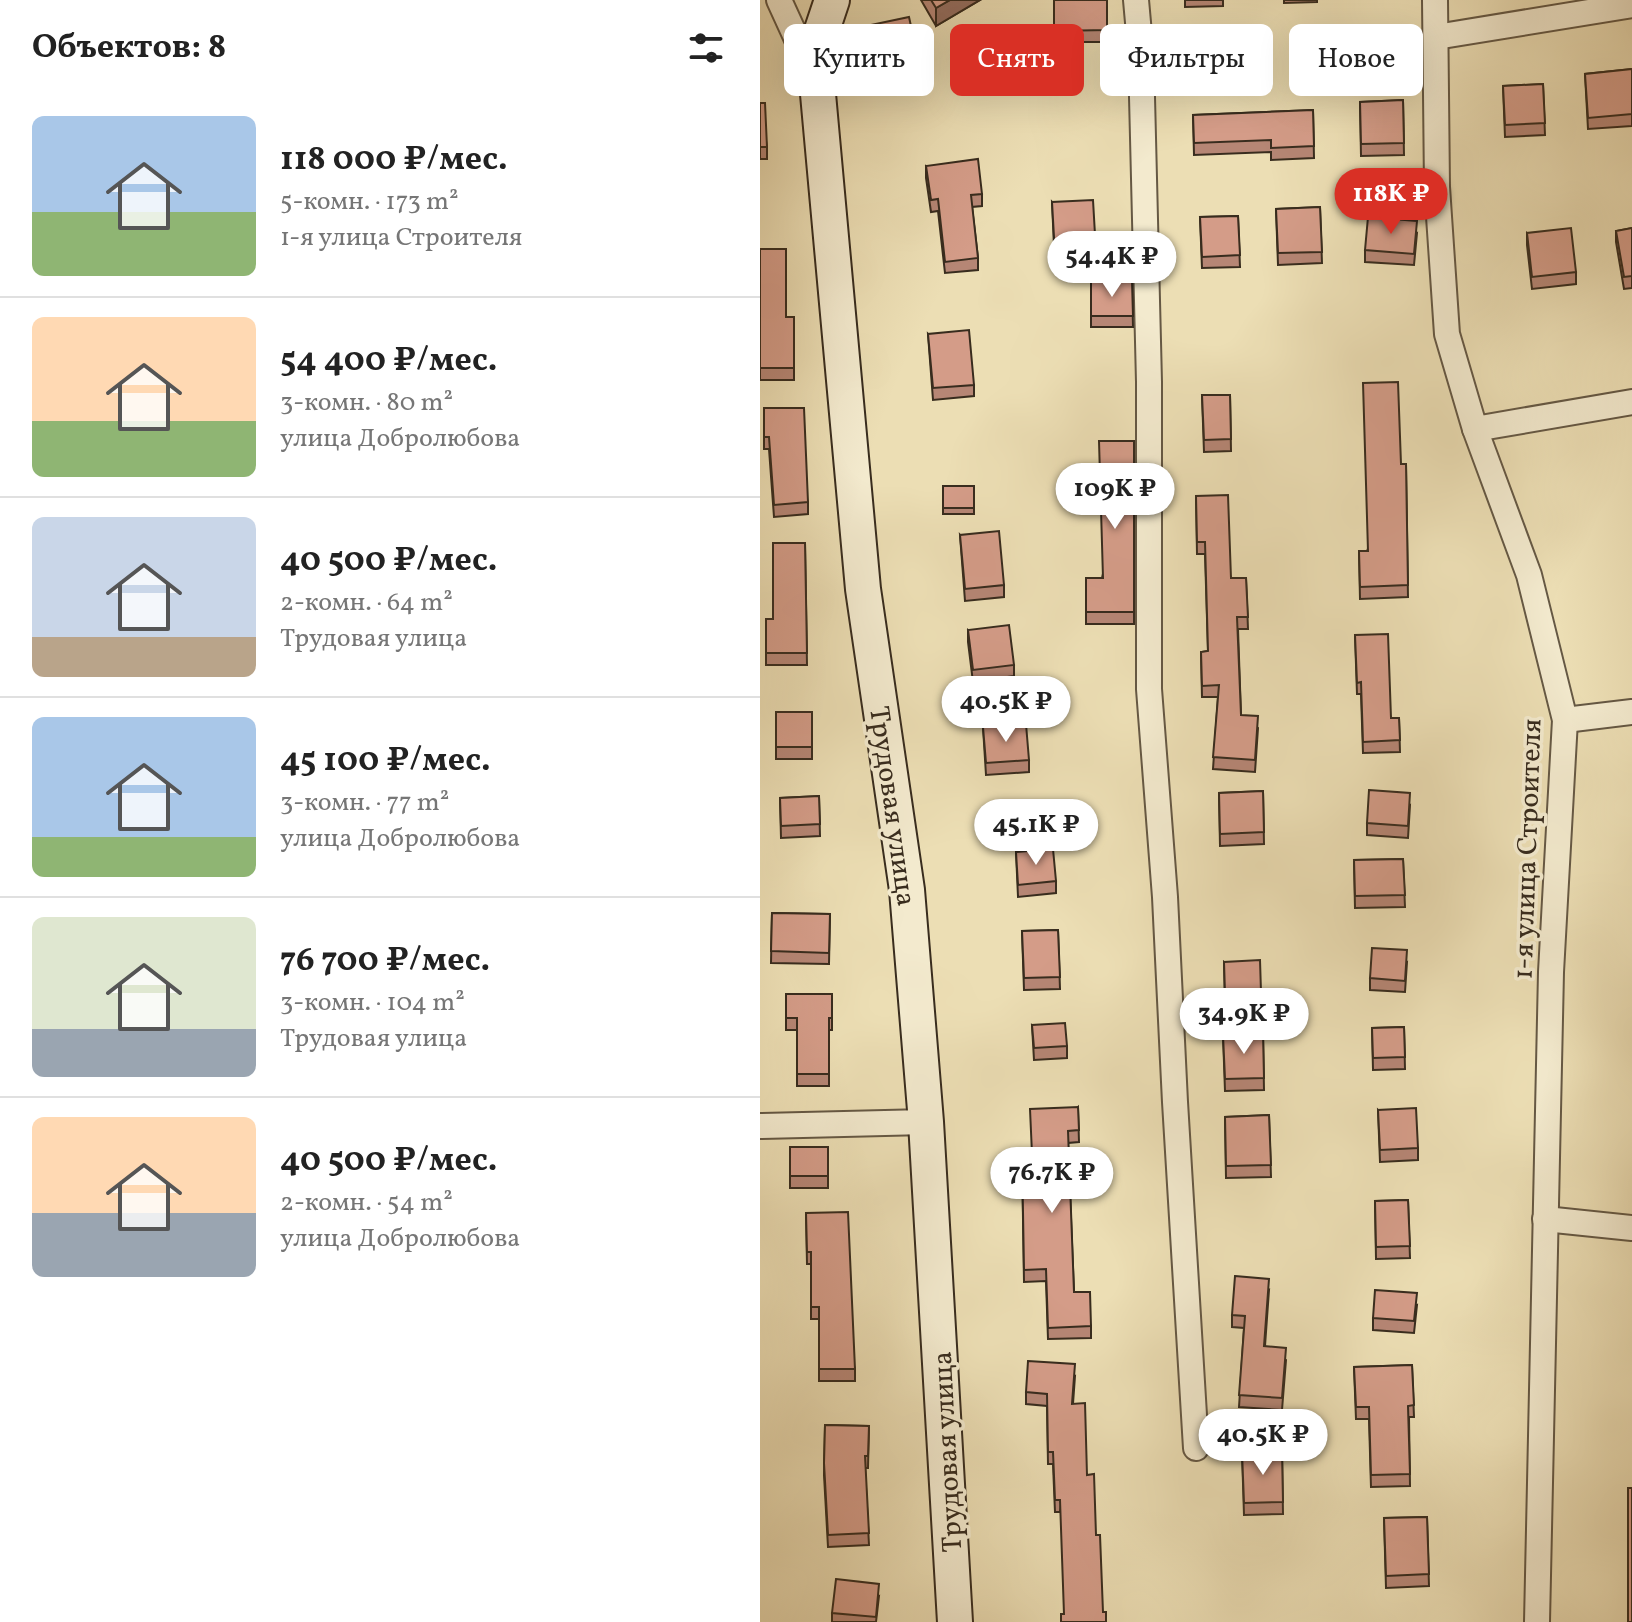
<!DOCTYPE html>
<html lang="ru">
<head>
<meta charset="utf-8">
<style>
  :root { --surface:#fff; --page:#f2f2f2; --text:#222; --muted:#767676; --line:#e0e0e0; --accent:#d93025 }
  body { margin:0; font-family:Vollkorn,serif; background:var(--page); color:var(--text); height:100vh; display:flex; flex-direction:column; font-size:30px; white-space:nowrap }
  * { box-sizing:border-box; margin:0 }
  p { font-size:26px; color:var(--muted) }
  .icon { flex:none; width:44px; height:44px; fill:none; stroke:currentColor; stroke-width:2; stroke-linecap:round; stroke-linejoin:round }
  .map { position:relative; flex:1; overflow:hidden }
  .panel { display:flex; flex-direction:column; background:var(--surface); width:760px }
  .panel>* { flex:none }
  .banner { position:absolute; left:24px; top:24px; width:728px; height:72px; display:flex; gap:16px }
  .price { position:absolute; translate:-50% -68px; padding:0 18px; border-radius:28px; background:#fff; color:#222; font-size:26px; line-height:52px; filter:drop-shadow(0 2px 4px #0008) }
  .price::after { content:''; position:absolute; left:50%; top:48px; width:24px; height:18px; margin-left:-12px; background:inherit; clip-path:polygon(0 0,100% 0,50% 100%) }
  .price.on { background:var(--accent); color:#fff }
  ul { padding:0; list-style:none }
  li { display:flex; align-items:center; gap:24px; height:200px; padding:0 32px }
  li+li { border-top:2px solid var(--line) }
  li span { display:grid; place-items:center; flex:none; width:224px; height:160px; border-radius:12px; color:#555 }
  li>.icon { margin-inline-start:auto }
  span .icon { width:96px; height:96px; fill:#fffc; stroke-width:1 }
  li b { font-size:34px }
  h2 { display:flex; justify-content:space-between; align-items:center; height:96px; padding:0 32px; font-size:34px }
  .tag { padding:0 28px; border-radius:12px; background:var(--surface); box-shadow:0 8px 32px #0002; font-size:28px; line-height:72px }
  .tag.on { background:var(--accent); color:#fff }
  main { display:flex; flex:1; min-height:0 }
  .map>svg:first-child { display:block }
  .lines { fill:none; stroke-linecap:round; stroke-linejoin:round }
  .street-casing { stroke:#655844; stroke-width:28 }
  .secondary-casing { stroke:#382c1e; stroke-width:38 }
  .street { stroke:#f3eace; stroke-width:24 }
  .secondary { stroke:#f3eace; stroke-width:34 }
  .wall { fill:#b68675; stroke:#382c1e; stroke-width:2 }
  .shaded-wall { fill:#946d5f; stroke:#382c1e; stroke-width:2 }
  .building { fill:#d49c88; stroke:#382c1e; stroke-width:2 }
  .labels { text-anchor:middle; stroke-width:7; stroke-linejoin:round; paint-order:stroke }
  .street-label { font-size:28px; fill:#382c1e; stroke:#f3eace }
</style>
</head>
<body>
<main>
<section class="panel">
<h2>Объектов: 8<svg class="icon" aria-label="filters" viewBox="0 0 24 24"><path d="M4 7h16M4 17h16"/><circle cx="9" cy="7" r="2"/><circle cx="15" cy="17" r="2"/></svg></h2>
<ul>
<li><span style="background:linear-gradient(#a9c7e8 60%,#8fb573 0)"><svg class="icon" aria-label="home" viewBox="0 0 24 24"><path d="M3 11l9-7 9 7M6 9v11h12V9"/></svg></span><div><b>118 000 ₽/мес.</b><p>5-комн. · 173 m²</p><p>1-я улица Строителя</p></div></li>
<li><span style="background:linear-gradient(#ffd9b3 65%,#8fb573 0)"><svg class="icon" aria-label="home" viewBox="0 0 24 24"><path d="M3 11l9-7 9 7M6 9v11h12V9"/></svg></span><div><b>54 400 ₽/мес.</b><p>3-комн. · 80 m²</p><p>улица Добролюбова</p></div></li>
<li><span style="background:linear-gradient(#c9d6e8 75%,#b9a48a 0)"><svg class="icon" aria-label="home" viewBox="0 0 24 24"><path d="M3 11l9-7 9 7M6 9v11h12V9"/></svg></span><div><b>40 500 ₽/мес.</b><p>2-комн. · 64 m²</p><p>Трудовая улица</p></div></li>
<li><span style="background:linear-gradient(#a9c7e8 75%,#8fb573 0)"><svg class="icon" aria-label="home" viewBox="0 0 24 24"><path d="M3 11l9-7 9 7M6 9v11h12V9"/></svg></span><div><b>45 100 ₽/мес.</b><p>3-комн. · 77 m²</p><p>улица Добролюбова</p></div></li>
<li><span style="background:linear-gradient(#dfe7d0 70%,#9aa5b1 0)"><svg class="icon" aria-label="home" viewBox="0 0 24 24"><path d="M3 11l9-7 9 7M6 9v11h12V9"/></svg></span><div><b>76 700 ₽/мес.</b><p>3-комн. · 104 m²</p><p>Трудовая улица</p></div></li>
<li><span style="background:linear-gradient(#ffd9b3 60%,#9aa5b1 0)"><svg class="icon" aria-label="home" viewBox="0 0 24 24"><path d="M3 11l9-7 9 7M6 9v11h12V9"/></svg></span><div><b>40 500 ₽/мес.</b><p>2-комн. · 54 m²</p><p>улица Добролюбова</p></div></li>
</ul>
</section>
<div class="map">
<svg width="872" height="1622" viewBox="0 0 872 1622">
  <rect width="100%" height="100%" fill="#ecdeb4"/>
  <filter id="stains"><feTurbulence type="fractalNoise" baseFrequency=".0025" numOctaves="4"/><feColorMatrix values="0 0 0 0 .2 0 0 0 0 .09 0 0 0 0 .02 0 0 0 .5 -.17"/></filter>
  <radialGradient id="worn" r=".72"><stop offset=".6" stop-color="#630" stop-opacity="0"/><stop offset="1" stop-color="#630" stop-opacity=".3"/></radialGradient>
  <g class="lines">
    <defs>
      <g id="street">
        <path d="M19,0L56,81"/>
        <path d="M376,0L381,56L389,382V689L405,897L415,1102L436,1448"/>
        <path d="M675,0L677,187L687,334L715,429L769,575L805,720L791,972L777,1622"/>
        <path d="M676,37L872,5"/>
        <path d="M715,429L872,402"/>
        <path d="M805,720L872,712"/>
        <path d="M0,1126L166,1122"/>
        <path d="M785,1219L872,1228"/>
      </g>
      <path id="secondary" d="M72,0L62,30L57,83L103,589L147,890L166,1122L195,1622"/>
    </defs>
    <use href="#street" class="street-casing"/>
    <use href="#secondary" class="secondary-casing"/>
    <use href="#street" class="street"/>
    <use href="#secondary" class="secondary"/>
  </g>
  <g class="wall">
    <path d="M161,0H220L176,26Z"/>
    <rect x="294" y="0" width="53" height="42"/>
    <path d="M425,0H463V6L425,7Z"/>
    <path d="M524,0H557V2L524,3Z"/>
    <path d="M106,26L156,61L113,71L106,38Z"/>
    <path d="M872,69V126L828,129L825,74Z"/>
    <path d="M783,84L785,135L745,137L743,86Z"/>
    <path d="M643,100L644,155L601,156L600,102Z"/>
    <path d="M0,103L7,147V159H0Z"/>
    <path d="M553,110L554,158L511,160V152L434,155L433,115Z"/>
    <path d="M166,166L222,194V206L212,207L218,258V270L185,273L178,211L171,212L166,178Z"/>
    <path d="M292,202L336,252V264L295,267Z"/>
    <path d="M560,207L562,263L518,265L516,209Z"/>
    <path d="M478,216L480,267L442,268L440,217Z"/>
    <path d="M872,228V288L864,289L856,242V231Z"/>
    <path d="M657,233L654,265L605,262V250Z"/>
    <path d="M767,233L816,272V284L772,289L767,245Z"/>
    <path d="M0,249L26,317H34V380H0Z"/>
    <path d="M331,281H372L373,327H331Z"/>
    <path d="M168,334L214,385V396L173,400Z"/>
    <path d="M442,395H470L471,451L444,452Z"/>
    <path d="M4,408L48,502V514L14,517L9,449H4Z"/>
    <path d="M374,441V624H326V578H342Z"/>
    <path d="M641,464H646L648,597L600,599L599,551H607Z"/>
    <rect x="183" y="486" width="31" height="28"/>
    <path d="M436,496L471,578H486L488,629H478L481,715L498,728L495,772L453,769L458,697H442L441,652L448,651L445,554H437Z"/>
    <path d="M200,535L244,585V597L205,601Z"/>
    <path d="M45,543L47,665H6V619H13Z"/>
    <path d="M208,630L254,665V676L213,682L208,642Z"/>
    <path d="M595,635L631,718H639L640,752L603,753L601,694H597Z"/>
    <rect x="16" y="712" width="36" height="47"/>
    <path d="M223,727L269,760V772L226,775Z"/>
    <path d="M503,791L504,844L460,846L459,793Z"/>
    <path d="M59,796L60,836L21,838L20,798Z"/>
    <path d="M650,805L648,838L607,835V823Z"/>
    <path d="M256,852L296,881V893L258,897Z"/>
    <path d="M643,859L645,907L595,908L594,860Z"/>
    <path d="M12,913L70,914L69,964L11,963Z"/>
    <path d="M298,930L300,989L264,990L262,931Z"/>
    <path d="M464,962L501,992V1004L465,1005Z"/>
    <path d="M647,962L645,992L610,990V978Z"/>
    <path d="M26,994H72V1030H69V1086H37V1030H26Z"/>
    <path d="M272,1025L307,1046V1058L274,1060Z"/>
    <path d="M644,1027L645,1069L613,1070L612,1028Z"/>
    <path d="M503,1033L504,1090L465,1091L463,1035Z"/>
    <path d="M318,1107L319,1142L308,1143L314,1292L331,1326V1338L288,1339L286,1281L264,1282L262,1155L271,1154Z"/>
    <path d="M618,1110L658,1148V1160L620,1162Z"/>
    <path d="M509,1115L511,1177L466,1178L465,1117Z"/>
    <rect x="30" y="1147" width="38" height="41"/>
    <path d="M648,1200L650,1258L616,1259L615,1201Z"/>
    <path d="M46,1213L95,1369V1381H59V1319H51V1264H47Z"/>
    <path d="M509,1290L505,1346L526,1360L522,1410L479,1407L484,1328L472,1327V1315Z"/>
    <path d="M657,1305L654,1333L613,1330V1318Z"/>
    <path d="M652,1365L654,1417H649L650,1486L611,1487L609,1419H596L594,1367Z"/>
    <path d="M315,1376L313,1404L300,1512H295L293,1464H288L287,1406L266,1404V1392Z"/>
    <path d="M65,1425L109,1426L108,1468H105L109,1545L68,1547L64,1475Z"/>
    <path d="M522,1451L523,1514L484,1515L482,1452Z"/>
    <path d="M667,1517L669,1586L626,1588L624,1518Z"/>
    <path d="M119,1596L116,1622H72V1613Z"/>
  </g>
  <g class="shaded-wall">
    <path d="M190,0H220L176,26V8Z"/>
    <path d="M156,49V61L113,71V59Z"/>
  </g>
  <g class="building">
    <path d="M171,0H190L176,8Z"/>
    <path d="M294,0H347V30L294,31Z"/>
    <path d="M149,17L156,49L113,59L106,26Z"/>
    <path d="M872,69V114L828,118L825,74Z"/>
    <path d="M783,84L785,123L745,125L743,86Z"/>
    <path d="M643,100L644,143L601,144L600,102Z"/>
    <path d="M0,103H5L7,147H0Z"/>
    <path d="M553,110L554,146L511,148V140L434,143L433,115Z"/>
    <path d="M218,159L222,194L211,195L218,258L185,262L178,199L171,200L166,166Z"/>
    <path d="M333,200L336,252L295,255L292,202Z"/>
    <path d="M560,207L562,252L518,253L516,209Z"/>
    <path d="M478,216L480,255L442,257L440,217Z"/>
    <path d="M608,217L657,221L654,254L605,250Z"/>
    <path d="M811,228L816,272L772,277L767,233Z"/>
    <path d="M872,228V276L864,277L856,231Z"/>
    <path d="M0,249H26V317H34V368H0Z"/>
    <path d="M331,281H372L373,316H331Z"/>
    <path d="M209,330L214,385L173,388L168,334Z"/>
    <path d="M638,382L641,464H646L648,585L600,587L599,551H608L603,383Z"/>
    <path d="M442,395H470L471,439L444,440Z"/>
    <path d="M4,408H44L48,502L14,505L9,437H4Z"/>
    <path d="M339,441H374V612H326V578H343Z"/>
    <rect x="183" y="486" width="31" height="22"/>
    <path d="M468,495L471,578H486L488,617H477L481,715L498,716L495,760L453,757L459,685L442,686L441,652L448,651L445,542H437L436,496Z"/>
    <path d="M239,531L244,585L205,589L200,535Z"/>
    <path d="M13,543H45L47,653H6V619H13Z"/>
    <path d="M249,625L254,665L213,670L208,630Z"/>
    <path d="M628,634L631,718H639L640,740L603,742L601,682L597,683L595,635Z"/>
    <rect x="16" y="712" width="36" height="35"/>
    <path d="M266,724L269,760L226,763L223,727Z"/>
    <path d="M609,790L650,793L648,826L607,823Z"/>
    <path d="M503,791L504,832L460,834L459,793Z"/>
    <path d="M59,796L60,824L21,826L20,798Z"/>
    <path d="M293,849L296,881L258,885L256,852Z"/>
    <path d="M643,859L645,895L595,896L594,860Z"/>
    <path d="M12,913L70,914L69,953L11,951Z"/>
    <path d="M298,930L300,977L264,978L262,931Z"/>
    <path d="M612,948L647,950L645,981L610,978Z"/>
    <path d="M500,960L501,992L465,994L464,962Z"/>
    <path d="M26,994H72V1018H69V1074H37V1018H26Z"/>
    <path d="M305,1023L307,1046L274,1048L272,1025Z"/>
    <path d="M644,1027L645,1057L613,1058L612,1028Z"/>
    <path d="M503,1033L504,1078L465,1079L463,1035Z"/>
    <path d="M318,1107L319,1130L308,1131L314,1292H330L331,1326L288,1328L286,1269L264,1270L262,1155L272,1154L270,1109Z"/>
    <path d="M656,1108L658,1148L620,1150L618,1110Z"/>
    <path d="M509,1115L511,1165L466,1166L465,1117Z"/>
    <rect x="30" y="1147" width="38" height="29"/>
    <path d="M648,1200L650,1246L616,1247L615,1201Z"/>
    <path d="M88,1212L95,1369H59V1307H51V1252H47L46,1213Z"/>
    <path d="M475,1276L509,1279L504,1346L526,1348L522,1398L479,1395L485,1316L472,1315Z"/>
    <path d="M615,1290L657,1293L654,1321L613,1318Z"/>
    <path d="M268,1361L315,1364L312,1404L325,1403L327,1475L334,1474L336,1535H340L343,1612H346V1622H301V1614H304L300,1500H295L293,1452H288L287,1394L266,1392Z"/>
    <path d="M652,1365L654,1405L648,1406L650,1474L611,1475L609,1407H596L594,1367Z"/>
    <path d="M65,1425L109,1426L108,1456H105L109,1533L68,1535L64,1463Z"/>
    <path d="M522,1451L523,1502L484,1503L482,1452Z"/>
    <rect x="868" y="1488" width="4" height="134"/>
    <path d="M667,1517L669,1574L626,1576L624,1518Z"/>
    <path d="M76,1579L119,1584L116,1617L72,1613Z"/>
  </g>
  <g class="labels">
    <g class="street-label">
      <text transform="translate(134 806) rotate(82)" y="10">Трудовая улица</text>
      <text transform="translate(766 849) rotate(-88)" y="10">1-я улица Строителя</text>
      <text transform="translate(186 1452) rotate(-93)" y="10">Трудовая улица</text>
    </g>
  </g>
  <rect width="100%" height="100%" filter="url(#stains)"/>
  <rect width="100%" height="100%" fill="url(#worn)"/>
</svg>
<b class="price on" style="left:631px;top:236px">118K ₽</b>
<b class="price" style="left:352px;top:299px">54.4K ₽</b>
<b class="price" style="left:355px;top:531px">109K ₽</b>
<b class="price" style="left:246px;top:744px">40.5K ₽</b>
<b class="price" style="left:276px;top:867px">45.1K ₽</b>
<b class="price" style="left:484px;top:1056px">34.9K ₽</b>
<b class="price" style="left:292px;top:1215px">76.7K ₽</b>
<b class="price" style="left:503px;top:1477px">40.5K ₽</b>
<div class="banner">
<a class="tag">Купить</a>
<a class="tag on">Снять</a>
<a class="tag">Фильтры</a>
<a class="tag">Новое</a>
</div>
</div>
</main>
</body>
</html>
